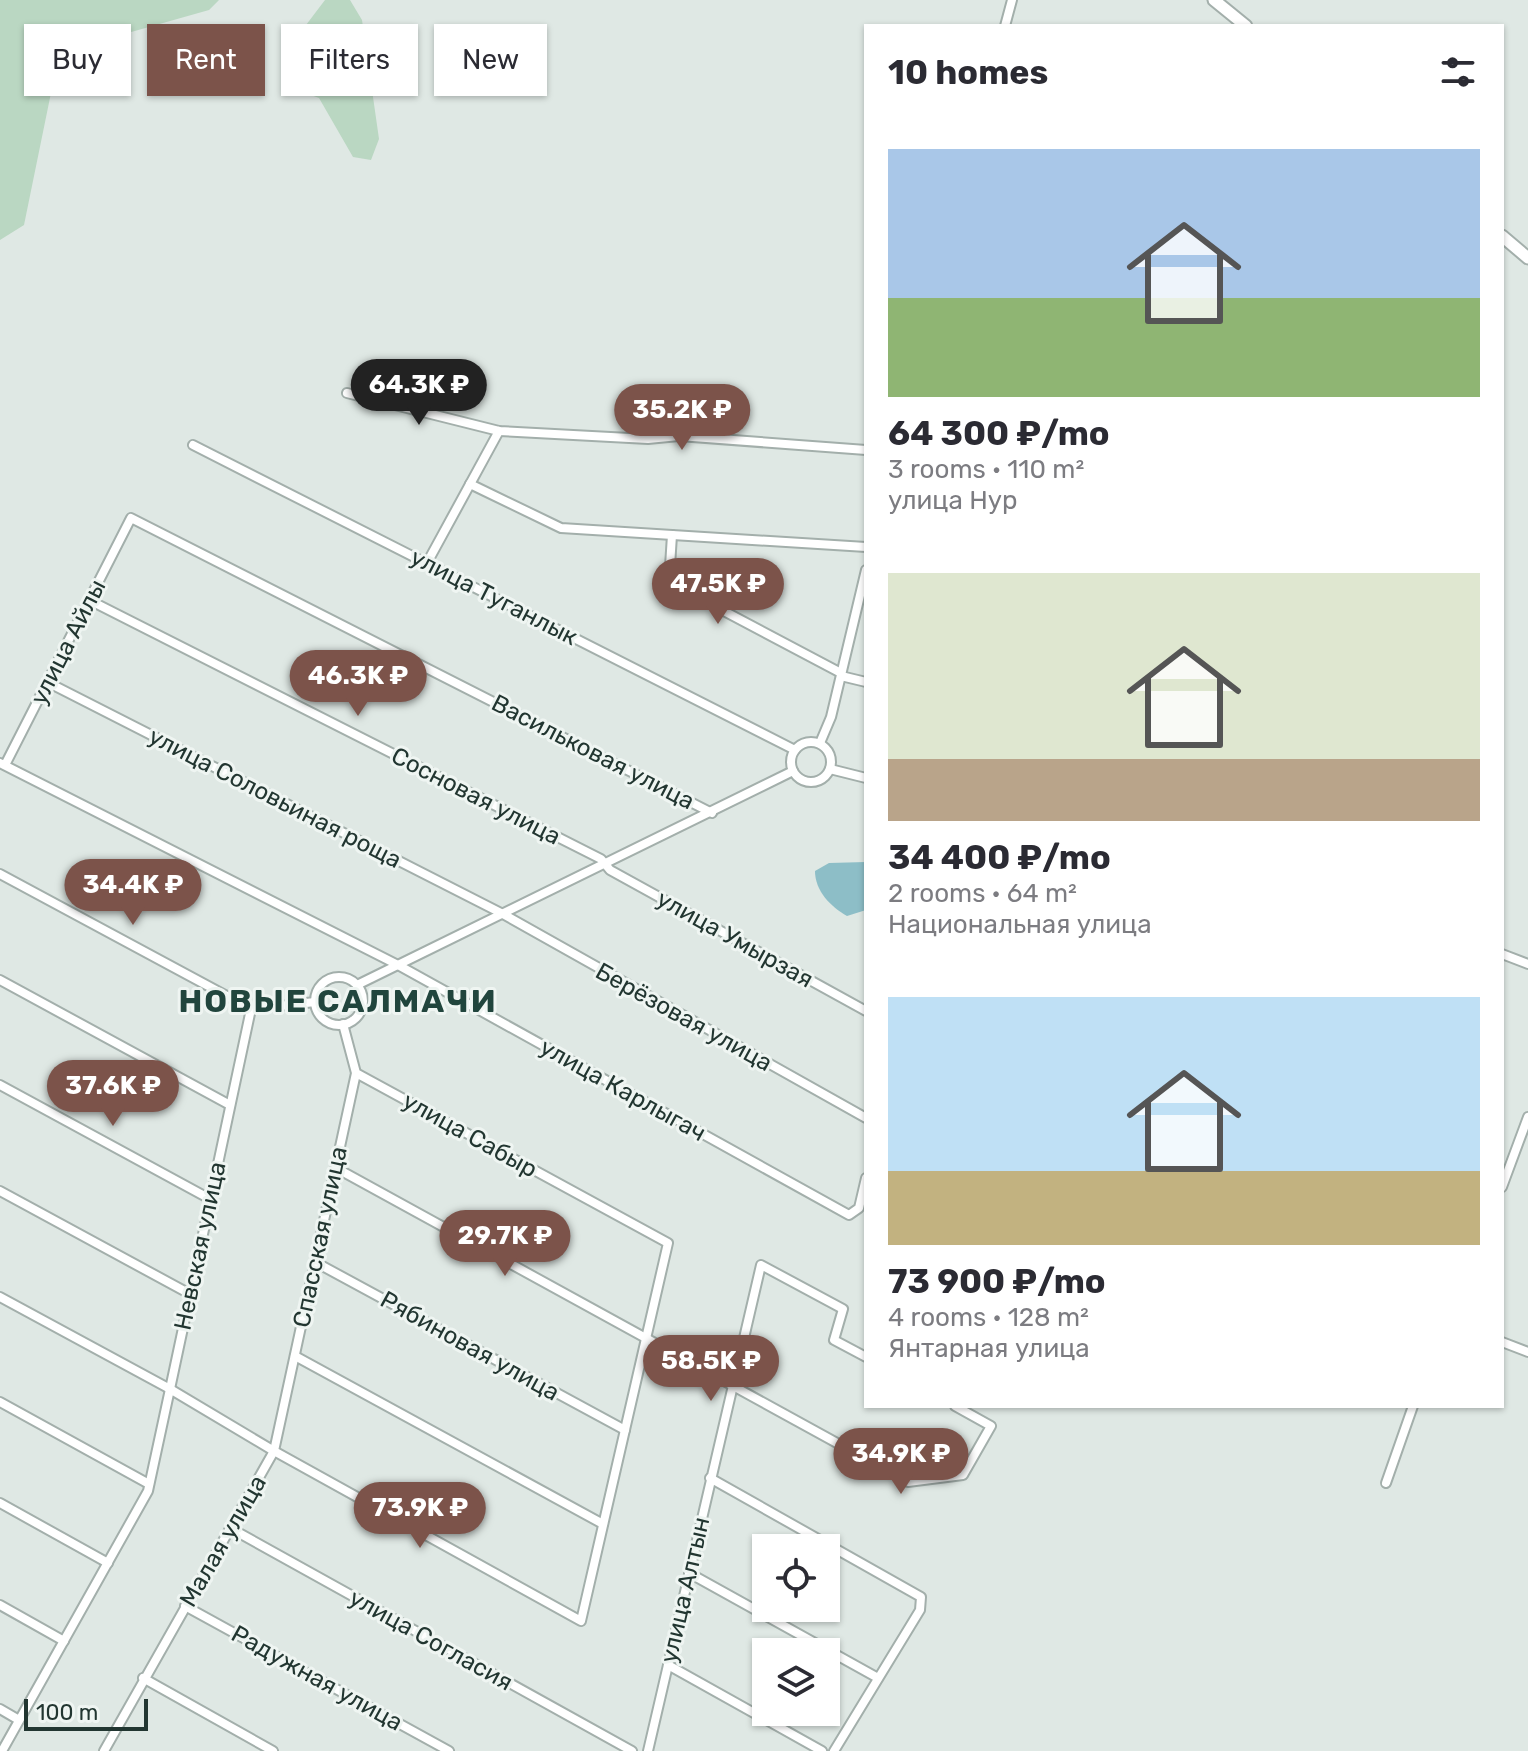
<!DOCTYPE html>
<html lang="en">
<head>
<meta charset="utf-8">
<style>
  :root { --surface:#fff; --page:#f2f2f3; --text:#2b2b33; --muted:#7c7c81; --accent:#7c534a }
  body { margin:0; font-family:Rubik,sans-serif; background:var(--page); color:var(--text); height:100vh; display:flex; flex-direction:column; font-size:30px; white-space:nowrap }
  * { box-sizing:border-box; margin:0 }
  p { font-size:26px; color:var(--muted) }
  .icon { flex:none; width:44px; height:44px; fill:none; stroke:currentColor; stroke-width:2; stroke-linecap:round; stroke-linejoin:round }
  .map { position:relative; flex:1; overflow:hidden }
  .panel { position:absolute; left:864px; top:24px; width:640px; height:1384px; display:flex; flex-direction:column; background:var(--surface); border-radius:0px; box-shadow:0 2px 6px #0004 }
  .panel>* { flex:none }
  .banner { position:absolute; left:24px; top:24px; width:720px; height:72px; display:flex; gap:16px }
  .buttons { position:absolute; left:752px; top:1534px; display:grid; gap:16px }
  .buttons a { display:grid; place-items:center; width:88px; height:88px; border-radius:0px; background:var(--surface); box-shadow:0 2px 6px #0004; font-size:40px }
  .scale { position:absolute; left:24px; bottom:20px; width:124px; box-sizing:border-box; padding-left:8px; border:4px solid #223631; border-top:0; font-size:22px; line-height:28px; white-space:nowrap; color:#223631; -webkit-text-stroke:6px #eff5f2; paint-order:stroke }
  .price { position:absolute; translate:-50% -68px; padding:0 18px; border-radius:28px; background:var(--accent); color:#fff; font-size:26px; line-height:52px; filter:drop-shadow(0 2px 4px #0008) }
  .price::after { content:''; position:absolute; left:50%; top:48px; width:24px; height:18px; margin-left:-12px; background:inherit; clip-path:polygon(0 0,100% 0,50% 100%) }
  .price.selected { background:#222; color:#fff }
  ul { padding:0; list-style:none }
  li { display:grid; align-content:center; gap:16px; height:424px; padding:0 24px }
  li span { display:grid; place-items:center; height:248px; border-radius:0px; color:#555 }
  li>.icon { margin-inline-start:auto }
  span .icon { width:144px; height:144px; fill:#fffc; stroke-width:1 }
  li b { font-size:34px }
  h2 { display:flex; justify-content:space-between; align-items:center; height:96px; padding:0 24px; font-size:34px }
  .tag { padding:0 28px; border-radius:0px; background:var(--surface); box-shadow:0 2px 6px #0004; font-size:28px; line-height:72px }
  .tag.selected { background:var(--accent); color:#fff }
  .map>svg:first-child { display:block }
  .green { fill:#bad7c2 }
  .water { fill:#8dbec7 }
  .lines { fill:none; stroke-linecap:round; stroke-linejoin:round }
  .minor-casing { stroke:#a3afab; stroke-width:12 }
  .tertiary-casing { stroke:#a3afab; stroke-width:15 }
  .minor { stroke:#fff; stroke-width:8 }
  .tertiary { stroke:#fff; stroke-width:11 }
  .labels { text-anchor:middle; stroke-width:6; stroke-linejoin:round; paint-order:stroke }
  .street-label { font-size:24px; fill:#223631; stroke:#eff5f2 }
  .district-label { font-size:32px; font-weight:bold; letter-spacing:2px; fill:#21453d; stroke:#eff5f2 }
</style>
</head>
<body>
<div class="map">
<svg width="1528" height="1751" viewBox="0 0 1528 1751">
  <rect width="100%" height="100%" fill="#dfe8e4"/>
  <g class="green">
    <path d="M0,0H219L209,10L110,38L62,39L24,225L0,240Z"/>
    <path d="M325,0H350L362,20L379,139L371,160L353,157L319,98L289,87L284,54Z"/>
  </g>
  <g class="water">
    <path d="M339,25L351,38L348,75L328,89L304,82L294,53L314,26Z"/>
    <path d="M866,862V910L847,916C831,907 815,891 815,871L829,863Z"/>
  </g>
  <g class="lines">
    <defs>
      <g id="minor">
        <path d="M1005,26L1012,0"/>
        <path d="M347,393L499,431L648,439L679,436L866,450"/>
        <path d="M193,445L795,750"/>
        <path d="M470,484L561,528L866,547"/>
        <path d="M672,535L669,582L841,673"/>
        <path d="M427,563L499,431"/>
        <path d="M89,600L601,859L610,870L866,1011"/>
        <path d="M841,676L866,682"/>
        <path d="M47,682L503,914L866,1118"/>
        <circle cx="811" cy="762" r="20"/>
        <path d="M820,743L831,717L866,570"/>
        <path d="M0,763L398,965L849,1215L859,1208L866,1178"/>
        <path d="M5,765L131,518L712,813"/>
        <path d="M830,769L866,778"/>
        <path d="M0,874L251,1009"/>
        <path d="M1502,954L1528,964"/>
        <circle cx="339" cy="1001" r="24"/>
        <path d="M0,980L230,1105"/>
        <path d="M357,985L793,771"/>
        <path d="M251,1009L315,1002"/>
        <path d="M343,1024L356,1073L274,1451L581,1621L668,1243L356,1073"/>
        <path d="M0,1085L210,1199"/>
        <path d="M336,1168L908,1482L963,1475L991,1426L955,1406"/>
        <path d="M1502,1187L1528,1117"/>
        <path d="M0,1191L190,1294"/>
        <path d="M315,1262L625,1430"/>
        <path d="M0,1297L170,1389L251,1009"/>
        <path d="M1502,1342L1528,1352"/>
        <path d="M295,1356L603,1524"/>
        <path d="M0,1402L149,1484"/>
        <path d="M710,1478L921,1597L920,1610L834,1751"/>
        <path d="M1386,1483L1413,1406"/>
        <path d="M0,1503L108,1563"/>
        <path d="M230,1528L632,1751"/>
        <path d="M689,1573L878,1678"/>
        <path d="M0,1605L64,1641"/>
        <path d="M185,1606L449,1751"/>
        <path d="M668,1665L822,1751"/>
        <path d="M143,1678L273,1751"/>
        <path d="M0,1709L19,1720"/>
        <path d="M2,1751L148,1491L170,1389L274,1451L104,1751"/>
        <path d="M648,1751L761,1265L843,1309L834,1340L866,1357"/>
      </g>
      <g id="tertiary">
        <path d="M1214,0L1246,26"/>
        <path d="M1502,236L1528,258"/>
      </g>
    </defs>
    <use href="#minor" class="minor-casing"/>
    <use href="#tertiary" class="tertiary-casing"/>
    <use href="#minor" class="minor"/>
    <use href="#tertiary" class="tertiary"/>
  </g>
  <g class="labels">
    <g class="street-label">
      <text transform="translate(494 597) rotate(27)" y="8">улица Туганлык</text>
      <text transform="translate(68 642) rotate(-63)" y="8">улица Айлы</text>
      <text transform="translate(593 752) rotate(27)" y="8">Васильковая улица</text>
      <text transform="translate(476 796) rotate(27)" y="8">Сосновая улица</text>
      <text transform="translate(275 798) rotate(27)" y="8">улица Соловьиная роща</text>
      <text transform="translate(735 939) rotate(29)" y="8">улица Умырзая</text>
      <text transform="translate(684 1017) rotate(29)" y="8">Берёзовая улица</text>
      <text transform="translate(623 1090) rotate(29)" y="8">улица Карлыгач</text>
      <text transform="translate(470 1135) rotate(29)" y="8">улица Сабыр</text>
      <text transform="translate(320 1237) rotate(-78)" y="8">Спасская улица</text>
      <text transform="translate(200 1246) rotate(-78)" y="8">Невская улица</text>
      <text transform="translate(470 1346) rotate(29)" y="8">Рябиновая улица</text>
      <text transform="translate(223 1541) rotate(-60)" y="8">Малая улица</text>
      <text transform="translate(685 1590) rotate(-77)" y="8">улица Алтын</text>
      <text transform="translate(431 1640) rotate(29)" y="8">улица Согласия</text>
      <text transform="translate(317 1678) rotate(29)" y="8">Радужная улица</text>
    </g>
    <g class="district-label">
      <text x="338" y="1012">НОВЫЕ САЛМАЧИ</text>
    </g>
  </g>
</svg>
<div class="buttons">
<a><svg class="icon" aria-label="locate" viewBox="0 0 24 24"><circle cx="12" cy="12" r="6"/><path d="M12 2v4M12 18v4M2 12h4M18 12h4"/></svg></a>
<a><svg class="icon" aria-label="layers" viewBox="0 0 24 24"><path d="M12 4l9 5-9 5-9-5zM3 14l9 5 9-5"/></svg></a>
</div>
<div class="scale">100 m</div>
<b class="price selected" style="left:419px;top:427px">64.3K ₽</b>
<b class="price" style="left:682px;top:452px">35.2K ₽</b>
<b class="price" style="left:718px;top:626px">47.5K ₽</b>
<b class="price" style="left:358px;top:718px">46.3K ₽</b>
<b class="price" style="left:133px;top:927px">34.4K ₽</b>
<b class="price" style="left:113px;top:1128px">37.6K ₽</b>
<b class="price" style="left:505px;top:1278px">29.7K ₽</b>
<b class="price" style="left:711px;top:1403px">58.5K ₽</b>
<b class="price" style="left:901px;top:1496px">34.9K ₽</b>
<b class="price" style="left:420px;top:1550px">73.9K ₽</b>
<div class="banner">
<a class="tag">Buy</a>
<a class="tag selected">Rent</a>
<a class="tag">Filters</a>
<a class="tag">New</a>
</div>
<section class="panel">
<h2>10 homes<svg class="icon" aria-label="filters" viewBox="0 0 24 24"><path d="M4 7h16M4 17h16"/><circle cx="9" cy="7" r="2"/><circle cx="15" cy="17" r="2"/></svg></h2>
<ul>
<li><span style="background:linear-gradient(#a9c7e8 60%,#8fb573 0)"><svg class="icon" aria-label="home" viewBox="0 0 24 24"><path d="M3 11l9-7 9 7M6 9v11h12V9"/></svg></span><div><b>64 300 ₽/mo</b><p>3 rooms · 110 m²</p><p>улица Нур</p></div></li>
<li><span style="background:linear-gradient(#dfe7d0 75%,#b9a48a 0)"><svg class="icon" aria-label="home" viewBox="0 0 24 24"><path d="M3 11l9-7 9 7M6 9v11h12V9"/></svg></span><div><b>34 400 ₽/mo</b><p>2 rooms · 64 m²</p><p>Национальная улица</p></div></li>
<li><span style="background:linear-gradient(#bfe0f5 70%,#c2b280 0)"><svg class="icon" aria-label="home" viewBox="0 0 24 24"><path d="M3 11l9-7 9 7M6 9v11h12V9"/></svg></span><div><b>73 900 ₽/mo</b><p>4 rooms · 128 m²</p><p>Янтарная улица</p></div></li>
</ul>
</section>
</div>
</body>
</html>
